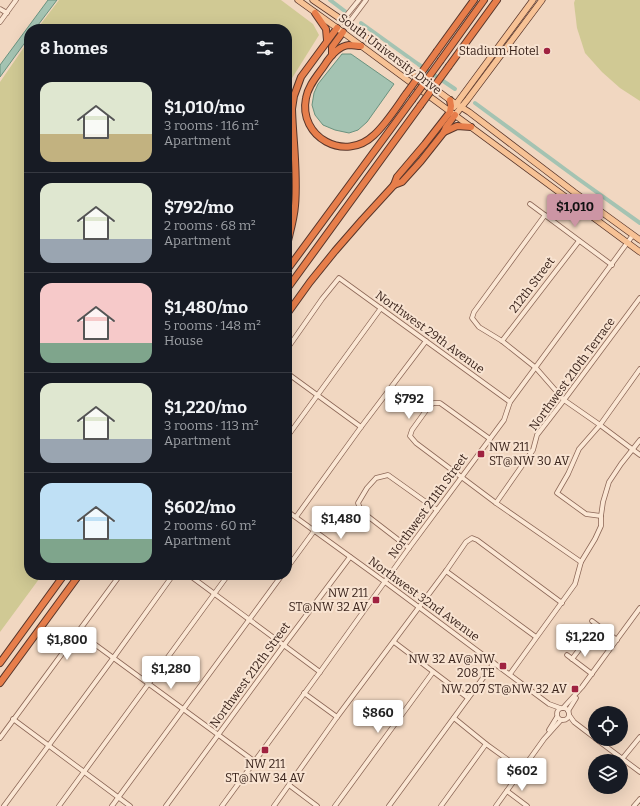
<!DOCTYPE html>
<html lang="en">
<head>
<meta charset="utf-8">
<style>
  :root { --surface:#171b24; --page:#20242c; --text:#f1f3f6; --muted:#9ea1a6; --line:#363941; --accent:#cc95a4 }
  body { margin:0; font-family:Bitter,serif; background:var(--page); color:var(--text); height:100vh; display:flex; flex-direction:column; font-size:15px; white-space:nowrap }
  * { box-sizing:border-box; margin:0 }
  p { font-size:13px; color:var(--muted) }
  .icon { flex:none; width:22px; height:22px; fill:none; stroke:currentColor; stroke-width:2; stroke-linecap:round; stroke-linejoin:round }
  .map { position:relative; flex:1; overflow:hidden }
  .panel { position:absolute; left:24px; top:24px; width:268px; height:556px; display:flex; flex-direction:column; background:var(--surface); border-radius:16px; box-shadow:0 4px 16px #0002 }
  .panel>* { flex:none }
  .buttons { position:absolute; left:588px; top:706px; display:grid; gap:8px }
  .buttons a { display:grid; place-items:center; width:40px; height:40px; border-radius:50%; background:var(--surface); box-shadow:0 4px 16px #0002; font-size:20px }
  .price { position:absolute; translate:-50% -34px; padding:0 9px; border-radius:4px; background:#fff; color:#222; font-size:13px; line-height:26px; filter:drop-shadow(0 1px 2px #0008) }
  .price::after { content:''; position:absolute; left:50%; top:24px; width:12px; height:9px; margin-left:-6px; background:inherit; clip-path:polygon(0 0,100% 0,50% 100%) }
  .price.active { background:var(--accent); color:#111 }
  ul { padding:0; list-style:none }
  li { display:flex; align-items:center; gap:12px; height:100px; padding:0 16px }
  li+li { border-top:1px solid var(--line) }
  li span { display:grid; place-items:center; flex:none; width:112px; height:80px; border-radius:12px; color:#555 }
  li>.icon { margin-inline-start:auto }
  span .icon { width:48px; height:48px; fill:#fffc; stroke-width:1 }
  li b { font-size:17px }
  h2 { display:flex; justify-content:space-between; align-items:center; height:48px; padding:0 16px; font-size:17px }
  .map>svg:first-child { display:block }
  .green { fill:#d0c994 }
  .water { fill:#a4c3b2; stroke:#6a927f }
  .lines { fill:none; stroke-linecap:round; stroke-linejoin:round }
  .canal { stroke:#a4c3b2; stroke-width:4 }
  .minor-casing { stroke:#8c6757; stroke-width:5.5 }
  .major-casing { stroke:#59362b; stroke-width:7 }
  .highway-casing { stroke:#59362b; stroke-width:8 }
  .minor { stroke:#fbe7d4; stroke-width:4 }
  .major { stroke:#f7c295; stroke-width:5.5 }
  .highway { stroke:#e77e4b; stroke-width:6 }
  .highway-bridge-casing { stroke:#59362b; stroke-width:8; stroke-linecap:butt }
  .highway-bridge { stroke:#e77e4b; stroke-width:6 }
  .poi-dot { fill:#9f2240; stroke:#f8e3d1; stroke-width:1.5 }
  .labels { text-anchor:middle; stroke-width:4; stroke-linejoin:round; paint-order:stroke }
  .poi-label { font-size:12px; fill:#3a241c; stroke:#f8e3d1; text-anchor:end }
  .street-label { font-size:12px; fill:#3a241c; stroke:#f8e3d1 }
</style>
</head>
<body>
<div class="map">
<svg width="640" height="806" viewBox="0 0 640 806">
  <rect width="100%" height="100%" fill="#f1d7c1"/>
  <g class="green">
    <path d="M59,0H281L313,24L319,35L289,83L287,97V29H37Z"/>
    <path d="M575,0H640V101L620,88L602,72L585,53L577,28L574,3Z"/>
    <path d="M29,40V575H42L0,632V82Z"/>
  </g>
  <g class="water">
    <path d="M48,0H57L35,29H29V37L0,77V65Z"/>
    <path d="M342,54H351L394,84L367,122L358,130L349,133L335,130L323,125L315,115L312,105L314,93L318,84Z"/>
  </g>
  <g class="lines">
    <g class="canal">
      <path d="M330,0L346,12"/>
      <path d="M361,23L418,64L455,89"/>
      <path d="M475,103L577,178L640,223"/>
    </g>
    <defs>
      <g id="minor">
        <path d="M0,9L7,13"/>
        <path d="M342,21L359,0"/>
        <path d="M0,22L16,0"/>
        <path d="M348,24L366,0"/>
        <path d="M530,204L612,265"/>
        <path d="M545,215L474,312L472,318L479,327L502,341L536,368L564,400L600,425L640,455"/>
        <path d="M502,341L579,241"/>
        <path d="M287,349L322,299L339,278L510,402"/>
        <path d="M287,373L361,427"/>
        <path d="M287,437L381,308"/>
        <path d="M490,439L440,403H434L430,405L412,430L410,436L416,443L496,503L581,562"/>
        <path d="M496,503L533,450L537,435L564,400L640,298"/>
        <path d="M287,511L385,582L549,704L560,708"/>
        <path d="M601,516L586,514L557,493L568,474L579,449L600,425L640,369"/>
        <path d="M296,517L361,427L426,341"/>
        <path d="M409,548L361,511L358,503L367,488L376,478L388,475L437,510"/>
        <path d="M287,568L314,531"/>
        <path d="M446,571L536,637"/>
        <path d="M189,575L320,672"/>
        <path d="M592,621L617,640"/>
        <path d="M78,632L254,761"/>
        <path d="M394,642L468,698"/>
        <path d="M567,655L592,674"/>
        <path d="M572,659L597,626"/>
        <path d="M510,674L575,584L581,562L595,539L601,526V516L603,502L609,482L621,464L640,440"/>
        <path d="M304,693L337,717"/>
        <circle cx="563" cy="714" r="6"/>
        <path d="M563,708L582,687L640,608"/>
        <path d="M568,711L576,698"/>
        <path d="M569,715L574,722L595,738"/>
        <path d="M454,718L486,744L522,770"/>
        <path d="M13,719L130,806"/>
        <path d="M549,730L557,717"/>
        <path d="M0,738L120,575"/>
        <path d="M596,739L640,772"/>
        <path d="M622,759L640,737"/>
        <path d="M289,785L317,806"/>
        <path d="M507,791L527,806"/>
        <path d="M4,806L114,657L173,575"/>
        <path d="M59,806L228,575"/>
        <path d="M112,806L282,575"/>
        <path d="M166,806L284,645L350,557"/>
        <path d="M222,806L320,672L409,548L504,420L510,402L633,235"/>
        <path d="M274,806L337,717L446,571L466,542L472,538L477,540L562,603"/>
        <path d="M335,806L433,672"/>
        <path d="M389,806L494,663"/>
        <path d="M441,806L486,744"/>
        <path d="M496,806L544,739L561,720"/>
        <path d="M634,806L640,799"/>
      </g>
      <g id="major">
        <path d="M298,0L337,28L640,252"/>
        <path d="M313,0L348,24L450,100L469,112L574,192L640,240"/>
        <path d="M454,107L533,0"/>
        <path d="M455,115L468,99L542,0"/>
      </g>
      <g id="highway">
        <path d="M315,13L326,29L327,40"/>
        <path d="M361,46C357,46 353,45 349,45C338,46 329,58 324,66C317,76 308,86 306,98C298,137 345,163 374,135C386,124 396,108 406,94"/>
        <path d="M437,51L474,0"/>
        <path d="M332,55V47L343,32"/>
        <path d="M441,60L484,0"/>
        <path d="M449,66L497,0"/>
        <path d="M444,132L457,126L471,127"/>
        <path d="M394,185L402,182L421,161L444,132L446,127L455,115"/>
        <path d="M287,245C290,232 294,219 295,206C298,174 293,141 292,109L294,96L301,77L337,28"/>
        <path d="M287,270L412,100"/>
        <path d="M287,289L420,106"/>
        <path d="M287,314L310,282L335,251L362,220L394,185L397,177L425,144L450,112L451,106L450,100"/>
        <path d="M0,663L64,575"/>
        <path d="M0,683L79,575"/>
      </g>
    </defs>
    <use href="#minor" class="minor-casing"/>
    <use href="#major" class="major-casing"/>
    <use href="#highway" class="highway-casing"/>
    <use href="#minor" class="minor"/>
    <use href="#major" class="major"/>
    <use href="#highway" class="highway"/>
    <defs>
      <g id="highway-bridge">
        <path d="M406,94L437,51"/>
        <path d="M412,100L441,60"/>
        <path d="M420,106L449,66"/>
      </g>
    </defs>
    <use href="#highway-bridge" class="highway-bridge-casing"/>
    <use href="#highway-bridge" class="highway-bridge"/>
  </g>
  <g class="poi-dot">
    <circle cx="547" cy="51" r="4"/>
    <rect x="477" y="450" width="8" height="8" rx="2"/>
    <rect x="372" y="596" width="8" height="8" rx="2"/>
    <rect x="499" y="662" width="8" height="8" rx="2"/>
    <rect x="571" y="685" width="8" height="8" rx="2"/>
    <rect x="261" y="746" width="8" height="8" rx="2"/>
  </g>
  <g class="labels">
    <g class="poi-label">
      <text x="539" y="55">Stadium Hotel</text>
      <text x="489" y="451" text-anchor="start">NW 211<tspan x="489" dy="14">ST@NW 30 AV</tspan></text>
      <text x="368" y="597">NW 211<tspan x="368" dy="14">ST@NW 32 AV</tspan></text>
      <text x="495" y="663">NW 32 AV@NW<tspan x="495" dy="14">208 TE</tspan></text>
      <text x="567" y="693">NW 207 ST@NW 32 AV</text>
      <text x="265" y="768" text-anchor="middle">NW 211<tspan x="265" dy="14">ST@NW 34 AV</tspan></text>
    </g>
    <g class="street-label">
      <text transform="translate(390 54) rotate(37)" y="4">South University Drive</text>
      <text transform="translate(532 285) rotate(-53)" y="4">212th Street</text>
      <text transform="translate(430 332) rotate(36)" y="4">Northwest 29th Avenue</text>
      <text transform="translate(572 374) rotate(-54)" y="4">Northwest 210th Terrace</text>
      <text transform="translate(428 506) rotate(-54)" y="4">Northwest 211th Street</text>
      <text transform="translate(424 599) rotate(36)" y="4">Northwest 32nd Avenue</text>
      <text transform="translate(250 675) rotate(-54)" y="4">Northwest 212th Street</text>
    </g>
  </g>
</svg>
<div class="buttons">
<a><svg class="icon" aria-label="locate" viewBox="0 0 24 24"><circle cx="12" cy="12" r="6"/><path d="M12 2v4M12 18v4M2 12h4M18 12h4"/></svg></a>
<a><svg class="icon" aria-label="layers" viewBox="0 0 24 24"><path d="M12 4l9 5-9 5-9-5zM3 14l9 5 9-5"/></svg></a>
</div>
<b class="price active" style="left:575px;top:228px">$1,010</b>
<b class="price" style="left:409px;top:420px">$792</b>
<b class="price" style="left:341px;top:540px">$1,480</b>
<b class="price" style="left:585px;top:658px">$1,220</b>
<b class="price" style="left:67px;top:661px">$1,800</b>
<b class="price" style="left:171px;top:690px">$1,280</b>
<b class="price" style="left:378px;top:734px">$860</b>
<b class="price" style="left:522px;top:792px">$602</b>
<section class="panel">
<h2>8 homes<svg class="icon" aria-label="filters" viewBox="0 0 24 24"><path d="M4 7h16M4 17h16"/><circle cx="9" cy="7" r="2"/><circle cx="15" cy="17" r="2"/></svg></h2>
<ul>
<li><span style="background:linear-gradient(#dfe7d0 65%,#c2b280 0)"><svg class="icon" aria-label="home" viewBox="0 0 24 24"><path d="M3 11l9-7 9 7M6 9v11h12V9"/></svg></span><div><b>$1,010/mo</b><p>3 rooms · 116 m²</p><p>Apartment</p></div></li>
<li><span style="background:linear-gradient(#dfe7d0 70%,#9aa5b1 0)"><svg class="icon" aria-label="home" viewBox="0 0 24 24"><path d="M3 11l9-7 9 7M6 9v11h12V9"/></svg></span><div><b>$792/mo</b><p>2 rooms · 68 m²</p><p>Apartment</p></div></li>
<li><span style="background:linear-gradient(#f6c9c9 75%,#7fa58c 0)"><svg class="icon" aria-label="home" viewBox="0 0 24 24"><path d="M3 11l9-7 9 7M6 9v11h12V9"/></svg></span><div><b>$1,480/mo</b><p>5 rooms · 148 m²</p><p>House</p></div></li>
<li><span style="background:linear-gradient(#dfe7d0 70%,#9aa5b1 0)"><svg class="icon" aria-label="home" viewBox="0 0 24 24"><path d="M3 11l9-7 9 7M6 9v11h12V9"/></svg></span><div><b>$1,220/mo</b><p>3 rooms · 113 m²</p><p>Apartment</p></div></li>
<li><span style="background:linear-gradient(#bfe0f5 70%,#7fa58c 0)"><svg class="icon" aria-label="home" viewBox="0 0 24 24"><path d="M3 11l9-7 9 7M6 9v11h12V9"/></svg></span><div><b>$602/mo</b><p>2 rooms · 60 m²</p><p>Apartment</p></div></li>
</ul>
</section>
</div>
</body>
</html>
